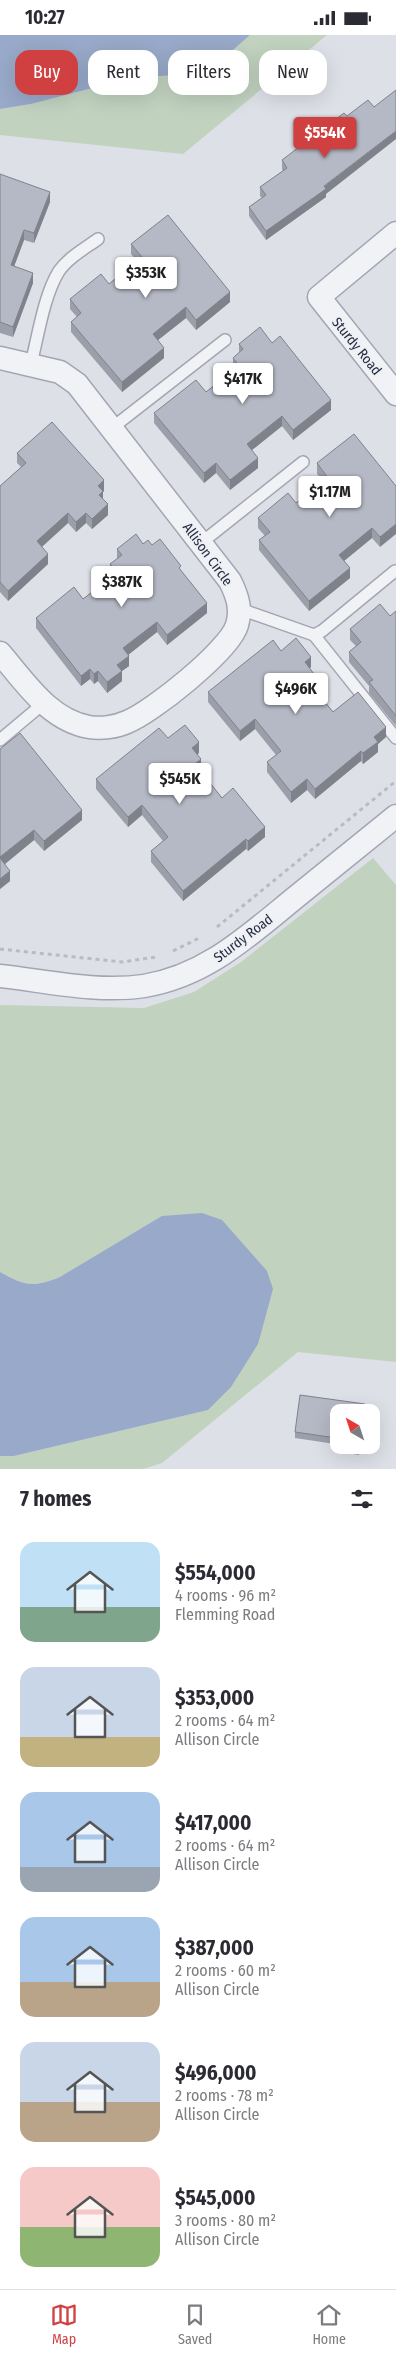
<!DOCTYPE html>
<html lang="en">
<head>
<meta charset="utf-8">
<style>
  :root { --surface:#fff; --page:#f7f7f7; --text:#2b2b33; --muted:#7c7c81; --line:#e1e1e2; --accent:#d04041 }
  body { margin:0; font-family:"Fira Sans Condensed",sans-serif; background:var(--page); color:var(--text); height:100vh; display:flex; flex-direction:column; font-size:19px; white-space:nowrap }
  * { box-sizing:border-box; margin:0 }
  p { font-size:16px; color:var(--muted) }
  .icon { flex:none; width:28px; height:28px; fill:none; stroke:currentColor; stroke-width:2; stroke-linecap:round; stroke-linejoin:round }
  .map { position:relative; height:1434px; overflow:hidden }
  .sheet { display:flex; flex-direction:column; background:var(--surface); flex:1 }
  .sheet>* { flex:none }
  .banner { position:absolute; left:15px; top:15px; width:366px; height:45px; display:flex; gap:10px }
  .needle { width:32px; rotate:321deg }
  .tools { position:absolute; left:330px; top:1369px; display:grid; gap:10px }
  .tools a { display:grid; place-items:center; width:50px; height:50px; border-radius:10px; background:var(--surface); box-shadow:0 5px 20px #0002; font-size:25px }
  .price { position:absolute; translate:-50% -42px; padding:0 11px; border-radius:5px; background:#fff; color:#222; font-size:16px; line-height:32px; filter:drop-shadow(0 1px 2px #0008) }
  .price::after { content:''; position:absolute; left:50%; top:30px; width:15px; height:11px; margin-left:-8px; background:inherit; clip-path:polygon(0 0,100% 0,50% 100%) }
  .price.current { background:var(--accent); color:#fff }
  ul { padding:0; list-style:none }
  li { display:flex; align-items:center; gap:15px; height:125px; padding:0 20px }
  li span { display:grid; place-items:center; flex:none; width:140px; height:100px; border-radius:15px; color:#555 }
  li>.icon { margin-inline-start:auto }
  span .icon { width:60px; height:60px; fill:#fffc; stroke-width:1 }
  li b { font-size:21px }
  h2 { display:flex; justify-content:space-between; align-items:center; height:60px; padding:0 20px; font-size:21px }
  .chip { padding:0 18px; border-radius:15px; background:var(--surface); box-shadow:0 5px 20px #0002; font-size:18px; line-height:45px }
  .chip.current { background:var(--accent); color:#fff }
  .status { display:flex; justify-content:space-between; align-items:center; height:35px; padding:0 25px; background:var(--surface); direction:ltr }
  .status svg { height:14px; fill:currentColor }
  .menu { display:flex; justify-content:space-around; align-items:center; height:70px; border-top:1px solid var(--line); background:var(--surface); font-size:14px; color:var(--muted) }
  .menu a { display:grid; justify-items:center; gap:2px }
  .menu .current { color:var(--accent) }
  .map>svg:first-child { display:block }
  .green { fill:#c1d2bf }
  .water { fill:#98a9c9 }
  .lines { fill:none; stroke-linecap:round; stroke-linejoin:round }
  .lane-casing { stroke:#a3a6b2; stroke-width:14 }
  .street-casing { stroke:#a3a6b2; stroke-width:25 }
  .path { stroke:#b8bbc3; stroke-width:3; stroke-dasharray:4 4; stroke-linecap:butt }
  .lane { stroke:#f1f2f6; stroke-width:11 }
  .street { stroke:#f1f2f6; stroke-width:22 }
  .wall { fill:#9c9fa9 }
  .shaded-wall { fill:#7f828a }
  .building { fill:#b5b9c5; stroke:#7f828a }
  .labels { text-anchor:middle; stroke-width:4; stroke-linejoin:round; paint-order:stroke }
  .street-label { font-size:14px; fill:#272c3f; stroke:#edf0f5 }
</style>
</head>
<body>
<div class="status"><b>10:27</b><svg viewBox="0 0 49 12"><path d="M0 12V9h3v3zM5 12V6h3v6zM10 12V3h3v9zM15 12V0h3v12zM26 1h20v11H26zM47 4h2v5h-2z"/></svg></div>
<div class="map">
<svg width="396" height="1434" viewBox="0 0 396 1434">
  <rect width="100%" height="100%" fill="#dee0e8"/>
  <g class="green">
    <path d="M250,0H327L183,119L0,100V74L31,69L131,43L207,38Z"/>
    <path d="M373,823L396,850V1327L298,1317L162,1428L143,1434H0V1421H14L208,1375L60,1242C33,1253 25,1251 0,1237V970L144,973L194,957L241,927Z"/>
  </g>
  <g class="water">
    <path d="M0,0H250L207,38L131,43L31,69L0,74Z"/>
    <path d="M202,1178L222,1185L267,1236L273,1254L258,1309L231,1352L208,1375L14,1421H0V1237C25,1251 33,1253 60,1242L162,1181Z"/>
  </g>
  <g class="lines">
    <defs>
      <g id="lane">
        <path d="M31,329C38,301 44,260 59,236C68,223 84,214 98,204"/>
        <path d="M112,393L225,305"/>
        <path d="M201,508L303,427"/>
        <path d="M240,574L314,600L322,596L395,536"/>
        <path d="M314,600L396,703"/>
        <path d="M0,705L44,668"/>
      </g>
      <g id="street">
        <path d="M396,198L319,262L396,359"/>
        <path d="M0,323L60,337L77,349L230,546C237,560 242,574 237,590C230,615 151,678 127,687C116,692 101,694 89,692C49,685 25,647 0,618"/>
        <path d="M0,941C46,946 97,958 144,951C206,941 248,901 296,862C329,835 363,808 396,781"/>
      </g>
    </defs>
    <use href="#lane" class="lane-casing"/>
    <use href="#street" class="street-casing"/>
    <g class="path">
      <path d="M217,892L396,746"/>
      <path d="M0,914L122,927L156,922"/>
      <path d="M173,916L199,903"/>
    </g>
    <use href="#lane" class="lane"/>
    <use href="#street" class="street"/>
  </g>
  <g class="wall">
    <path d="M282,125L326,159V162L266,205L249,181V172L262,163L260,161V152L283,136L282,134Z"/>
    <path d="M0,139L50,167L34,208L24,205L14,231L33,248L13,302L0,298Z"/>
    <path d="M131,209L230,267L196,295L186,283L158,305L164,323L122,357L71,297V287L77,282L70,274V264L109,249L137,226L131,219Z"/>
    <path d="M272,308L331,375L293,405L282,391L252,415L258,433L230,455L216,438L204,448L154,388V378L206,357L234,335L233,333V323L239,318V309Z"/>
    <path d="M17,418L104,456L103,457V464L108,480L92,494L86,488L76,497L68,488L42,512L48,529L8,566L0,557V451L21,432L17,428Z"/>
    <path d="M317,428L396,451L380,512L372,503L344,526L350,543L309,576L259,515V505L265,501L258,493V483L296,468L324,446L317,439Z"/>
    <path d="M143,509L152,510L181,536L207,578L167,610L157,597L128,620L129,631L122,636V646L107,658L98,646L94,649L90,644L81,651L36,593V583L83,564L112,542L110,539V529L117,524V514Z"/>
    <path d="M396,576V691L369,658V651L349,627V617L356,611L350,605V594L390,581Z"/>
    <path d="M281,616L311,632L310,633L314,649L312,651L333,677L386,702L378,709V717L363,729L361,726L315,764L307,755L291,768L267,737V727L276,720L255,694L240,706L208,667V657Z"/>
    <path d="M168,703L199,718L197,719L201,734L199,735L222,763L265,802L248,816L246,814L183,866L151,827V816L163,806L142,780L128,792L96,754V744Z"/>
    <path d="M0,714L82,785L44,816L34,805L5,829L10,846L0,854Z"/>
    <path d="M365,1378L339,1410H360L359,1420L335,1416V1409L295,1403V1397Z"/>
  </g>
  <g class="shaded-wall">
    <path d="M396,96V104L326,159V162L266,205V196Z"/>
    <path d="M50,157V167L34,208V198Z"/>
    <path d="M24,195V205L11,240V230Z"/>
    <path d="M33,238V248L13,302V292Z"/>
    <path d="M230,257V267L196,295V285Z"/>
    <path d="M186,272V283L153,309V299Z"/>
    <path d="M164,313V323L122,357V347Z"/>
    <path d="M331,365V375L293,405V395Z"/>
    <path d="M282,381V391L247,419V409Z"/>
    <path d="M258,423V433L230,455V445Z"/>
    <path d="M216,428V438L204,448V438Z"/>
    <path d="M104,445V456L103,457V467L99,470L98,451Z"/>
    <path d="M108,469V480L92,494V484Z"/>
    <path d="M68,478V488L37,516V506Z"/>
    <path d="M86,478V488L76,497V487Z"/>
    <path d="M396,489V499L380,512V502Z"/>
    <path d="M372,493V503L339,530V520Z"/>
    <path d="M48,519V529L8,566V556Z"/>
    <path d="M350,533V543L309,576V566Z"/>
    <path d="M207,568V578L167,610V600Z"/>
    <path d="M157,587V597L123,624V613Z"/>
    <path d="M129,621V631L122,636V646L107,658V647L117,630Z"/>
    <path d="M311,622V632L305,637V627Z"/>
    <path d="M90,634V644L81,651V641Z"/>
    <path d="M98,636V646L94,649V639Z"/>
    <path d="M314,639V649L307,655V645Z"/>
    <path d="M255,684V694L240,706V696Z"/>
    <path d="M386,692V702L378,709V717L363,729V718L374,702Z"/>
    <path d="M199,707V718L192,724V713Z"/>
    <path d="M361,716V726L315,764V754Z"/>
    <path d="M201,724V734L195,740V729Z"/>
    <path d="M307,744V755L291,768V757Z"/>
    <path d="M142,770V780L128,792V782Z"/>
    <path d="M82,775V785L44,816V806Z"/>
    <path d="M265,792V802L248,816V806Z"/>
    <path d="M34,795V805L0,833V822Z"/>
    <path d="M246,804V814L183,866V856Z"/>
    <path d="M10,836V846L0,854V844Z"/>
  </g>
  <g class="building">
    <path d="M396,55V96L324,151L326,154L266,196L249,172L266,160L260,152L287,133L282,125L344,78L347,81L368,65L374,72Z"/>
    <path d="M0,139L50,157L34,198L24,195L11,230L33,238L13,292L0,287Z"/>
    <path d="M168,180L230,257L196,285L186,272L153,299L164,313L122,347L71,287L81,278L70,264L101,239L109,249L142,222L131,209Z"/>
    <path d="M260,292L272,308L280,301L331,365L293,395L282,381L247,409L258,423L230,445L216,428L204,438L154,378L196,345L206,357L239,331L233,323L243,314L239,309Z"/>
    <path d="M52,387L104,445L98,451L103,456L99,460L108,469L92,484L86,478L76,487L68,478L37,506L48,519L8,556L0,547V451L26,428L17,418Z"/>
    <path d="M354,399L396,451V489L380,502L372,493L339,520L350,533L309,566L259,505L270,497L258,483L288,458L296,468L328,443L317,428Z"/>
    <path d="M136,499L143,509L148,505L152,510L160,504L181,531L179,533L207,568L167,600L157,587L123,613L129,621L117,630L122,636L107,647L98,636L94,639L90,634L81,641L36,583L74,552L83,564L117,538L110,529L122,520L117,514Z"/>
    <path d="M380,569L390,581L396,576V681L369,647L373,645L349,617L361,607L350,594Z"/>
    <path d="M296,603L311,622L305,627L314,639L307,645L333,677L358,657L386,692L374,702L378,707L363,718L361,716L315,754L307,744L291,757L267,727L281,716L255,684L240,696L208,657L273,605L281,616Z"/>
    <path d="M185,690L199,707L192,713L201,724L195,729L222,763L233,753L265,792L248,806L246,804L183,856L151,816L168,802L142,770L128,782L96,744L159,693L168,703Z"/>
    <path d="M20,698L82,775L44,806L34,795L0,822V714Z"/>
    <path d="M0,823L10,836L0,844Z"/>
    <path d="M300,1360L365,1369L364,1378H339V1410H359V1413L335,1410L336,1403L295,1397Z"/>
  </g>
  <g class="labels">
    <g class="street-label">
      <text transform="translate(357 311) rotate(51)" y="5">Sturdy Road</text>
      <text transform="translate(208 519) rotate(54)" y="5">Allison Circle</text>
      <text transform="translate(243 903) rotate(-37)" y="5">Sturdy Road</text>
    </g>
  </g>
</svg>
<div class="tools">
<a><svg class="needle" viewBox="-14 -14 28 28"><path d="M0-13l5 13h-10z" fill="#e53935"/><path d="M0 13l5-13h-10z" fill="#7c7c81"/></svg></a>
</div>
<b class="price current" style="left:325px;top:124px">$554K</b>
<b class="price" style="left:146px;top:264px">$353K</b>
<b class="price" style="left:243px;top:370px">$417K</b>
<b class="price" style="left:330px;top:483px">$1.17M</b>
<b class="price" style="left:122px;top:573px">$387K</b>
<b class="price" style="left:296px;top:680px">$496K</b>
<b class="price" style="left:180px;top:770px">$545K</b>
<div class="banner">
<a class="chip current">Buy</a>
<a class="chip">Rent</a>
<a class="chip">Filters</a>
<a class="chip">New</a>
</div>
</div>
<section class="sheet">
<h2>7 homes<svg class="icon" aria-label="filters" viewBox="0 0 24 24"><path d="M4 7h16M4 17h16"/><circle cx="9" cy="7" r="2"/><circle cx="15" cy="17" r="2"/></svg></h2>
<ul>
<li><span style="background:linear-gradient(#bfe0f5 65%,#7fa58c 0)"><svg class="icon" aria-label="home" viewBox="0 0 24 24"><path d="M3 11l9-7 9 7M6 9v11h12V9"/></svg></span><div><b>$554,000</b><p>4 rooms · 96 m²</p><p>Flemming Road</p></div></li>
<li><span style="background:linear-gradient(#c9d6e8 70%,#c2b280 0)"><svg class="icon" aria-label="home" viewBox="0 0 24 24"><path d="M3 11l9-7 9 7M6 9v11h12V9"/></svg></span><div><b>$353,000</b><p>2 rooms · 64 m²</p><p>Allison Circle</p></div></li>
<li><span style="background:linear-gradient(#a9c7e8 75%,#9aa5b1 0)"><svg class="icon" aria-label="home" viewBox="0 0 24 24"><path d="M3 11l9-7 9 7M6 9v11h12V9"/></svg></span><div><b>$417,000</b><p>2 rooms · 64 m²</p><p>Allison Circle</p></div></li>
<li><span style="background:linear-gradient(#a9c7e8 65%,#b9a48a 0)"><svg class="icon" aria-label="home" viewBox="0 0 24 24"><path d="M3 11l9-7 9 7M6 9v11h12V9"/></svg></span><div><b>$387,000</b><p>2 rooms · 60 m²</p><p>Allison Circle</p></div></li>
<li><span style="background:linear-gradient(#c9d6e8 60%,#b9a48a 0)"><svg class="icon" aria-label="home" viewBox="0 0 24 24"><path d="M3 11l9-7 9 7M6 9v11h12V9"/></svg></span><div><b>$496,000</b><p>2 rooms · 78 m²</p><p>Allison Circle</p></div></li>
<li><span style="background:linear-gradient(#f6c9c9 60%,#8fb573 0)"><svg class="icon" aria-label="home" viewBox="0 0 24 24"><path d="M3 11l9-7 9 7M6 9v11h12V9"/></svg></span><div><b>$545,000</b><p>3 rooms · 80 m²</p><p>Allison Circle</p></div></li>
</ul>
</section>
<nav class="menu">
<a class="current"><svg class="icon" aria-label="map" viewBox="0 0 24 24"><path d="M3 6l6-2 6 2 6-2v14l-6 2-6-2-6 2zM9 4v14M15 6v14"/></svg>Map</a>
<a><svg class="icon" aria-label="saved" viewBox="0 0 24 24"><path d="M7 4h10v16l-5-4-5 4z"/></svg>Saved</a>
<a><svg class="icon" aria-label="home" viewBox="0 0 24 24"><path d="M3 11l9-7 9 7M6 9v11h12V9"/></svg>Home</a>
</nav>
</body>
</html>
